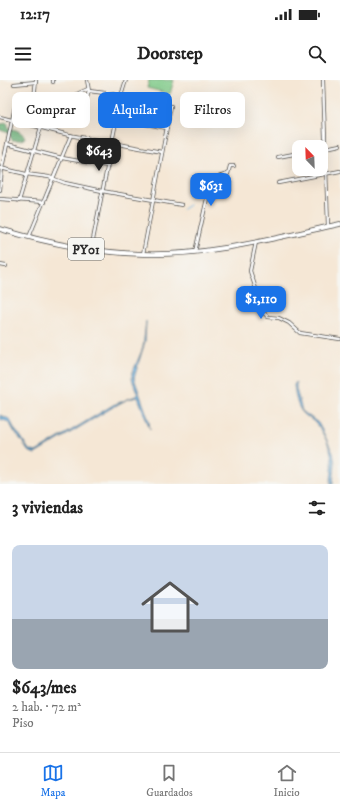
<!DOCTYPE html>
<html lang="es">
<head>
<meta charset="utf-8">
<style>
  :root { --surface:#fff; --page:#f2f2f2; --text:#222; --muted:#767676; --line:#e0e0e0; --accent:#1a73e8 }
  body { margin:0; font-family:"IM FELL DW Pica",serif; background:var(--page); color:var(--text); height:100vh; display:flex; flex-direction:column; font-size:15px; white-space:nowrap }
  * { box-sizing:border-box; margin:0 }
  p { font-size:13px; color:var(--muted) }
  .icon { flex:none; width:22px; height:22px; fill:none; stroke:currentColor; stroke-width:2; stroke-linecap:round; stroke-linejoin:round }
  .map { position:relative; height:404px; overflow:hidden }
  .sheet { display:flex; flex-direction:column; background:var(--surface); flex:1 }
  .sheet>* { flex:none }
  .guide { position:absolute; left:12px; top:12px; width:316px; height:36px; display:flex; gap:8px }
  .needle { width:26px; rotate:337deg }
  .fabs { position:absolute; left:292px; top:60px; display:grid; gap:8px }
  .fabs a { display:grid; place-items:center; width:36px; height:36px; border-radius:8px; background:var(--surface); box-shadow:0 4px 16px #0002; font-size:20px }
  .price { position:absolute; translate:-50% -34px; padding:0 9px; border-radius:8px; background:var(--accent); color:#fff; font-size:13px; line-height:26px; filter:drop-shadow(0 1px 2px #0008) }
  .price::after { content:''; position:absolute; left:50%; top:24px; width:12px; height:9px; margin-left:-6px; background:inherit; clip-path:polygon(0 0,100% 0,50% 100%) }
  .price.selected { background:#222; color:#fff }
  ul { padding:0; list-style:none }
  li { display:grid; align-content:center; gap:8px; height:212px; padding:0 12px }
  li+li { border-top:1px solid var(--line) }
  li span { display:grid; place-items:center; height:124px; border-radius:8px; color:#555 }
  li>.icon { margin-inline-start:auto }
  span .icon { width:72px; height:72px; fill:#fffc; stroke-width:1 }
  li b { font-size:17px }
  h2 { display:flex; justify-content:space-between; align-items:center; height:48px; padding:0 12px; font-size:17px }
  .pill { padding:0 14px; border-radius:8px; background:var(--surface); box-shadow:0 4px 16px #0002; font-size:14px; line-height:36px }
  .pill.selected { background:var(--accent); color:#fff }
  .status { display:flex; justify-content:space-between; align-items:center; height:28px; padding:0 20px; background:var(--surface); direction:ltr }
  .status svg { height:11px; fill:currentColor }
  header { display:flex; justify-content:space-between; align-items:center; height:52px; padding:0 12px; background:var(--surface); font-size:18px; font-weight:800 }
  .dock { display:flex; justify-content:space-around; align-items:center; height:56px; border-top:1px solid var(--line); background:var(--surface); font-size:11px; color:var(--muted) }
  .dock a { display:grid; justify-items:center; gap:2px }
  .dock .selected { color:var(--accent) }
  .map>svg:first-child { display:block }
  .grass { fill:#7fca88; stroke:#557a5a }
  .forest { fill:url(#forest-crowns); stroke:#496c50 }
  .water { fill:url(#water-rules); stroke:#4e7189 }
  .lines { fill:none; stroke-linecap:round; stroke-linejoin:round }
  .stream { stroke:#70b7e7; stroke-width:1 }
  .minor-casing { stroke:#494744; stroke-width:4 }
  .trunk-casing { stroke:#494744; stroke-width:5.5 }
  .minor { stroke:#fff; stroke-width:2.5 }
  .trunk { stroke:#fff; stroke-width:4 }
  .labels { text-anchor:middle; stroke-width:3; stroke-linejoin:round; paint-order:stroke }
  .shield { fill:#f6f6f2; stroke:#686867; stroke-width:1 }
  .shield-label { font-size:13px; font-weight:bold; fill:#2b2b2b }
</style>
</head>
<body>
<div class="status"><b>12:17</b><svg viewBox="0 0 49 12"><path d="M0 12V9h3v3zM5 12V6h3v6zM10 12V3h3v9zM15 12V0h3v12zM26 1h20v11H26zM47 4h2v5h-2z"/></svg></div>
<header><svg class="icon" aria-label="menu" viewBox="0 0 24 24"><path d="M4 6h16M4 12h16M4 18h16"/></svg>Doorstep<svg class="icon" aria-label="search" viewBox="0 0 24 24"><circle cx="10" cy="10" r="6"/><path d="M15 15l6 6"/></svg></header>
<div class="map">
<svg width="340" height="404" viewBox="0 0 340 404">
  <defs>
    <pattern id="forest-crowns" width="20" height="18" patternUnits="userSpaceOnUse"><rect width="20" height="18" fill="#67ae74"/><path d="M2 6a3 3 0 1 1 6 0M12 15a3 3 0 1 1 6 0" fill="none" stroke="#558e5f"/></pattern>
    <pattern id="water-rules" width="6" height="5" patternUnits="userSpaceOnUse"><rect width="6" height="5" fill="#70b7e7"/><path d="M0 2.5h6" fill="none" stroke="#5c95bb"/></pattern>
  </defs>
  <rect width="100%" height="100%" fill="#f6f6f2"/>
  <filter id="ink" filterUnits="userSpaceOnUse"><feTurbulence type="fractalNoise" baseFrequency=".025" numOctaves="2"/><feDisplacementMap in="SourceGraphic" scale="8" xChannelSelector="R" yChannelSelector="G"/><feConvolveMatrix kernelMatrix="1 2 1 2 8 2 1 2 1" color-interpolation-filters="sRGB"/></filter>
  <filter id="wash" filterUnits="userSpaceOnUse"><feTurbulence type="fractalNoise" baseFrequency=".012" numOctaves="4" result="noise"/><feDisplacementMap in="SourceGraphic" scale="16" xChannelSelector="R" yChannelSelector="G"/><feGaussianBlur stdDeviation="0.9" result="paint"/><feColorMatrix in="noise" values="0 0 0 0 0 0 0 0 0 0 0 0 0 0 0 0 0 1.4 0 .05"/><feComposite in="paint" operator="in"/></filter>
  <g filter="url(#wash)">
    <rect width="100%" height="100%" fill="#f5e7d5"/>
    <path class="grass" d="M149,0H174L170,14L147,8Z"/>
    <path class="forest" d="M7,43L8,44V48C15,49 21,51 25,57C24,61 16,60 12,60L9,53L0,50V44Z"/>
    <g class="water">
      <path d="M146,241L145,261L134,298L149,341L150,349L138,317L128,319L113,327L35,374L28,371L22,361L14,351L9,342L0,339V335L9,339L11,342L15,350L21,357L29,370L36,372L113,325L138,315L132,299V294L143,268Z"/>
      <path d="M296,302V309L302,331L318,343L322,350L333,373L335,384L333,404H331V402C331,395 333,387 332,380C331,368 324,353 316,344C313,340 307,337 304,334C297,328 295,314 294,305Z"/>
    </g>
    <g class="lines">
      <path class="stream" d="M183,129L189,125"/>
    </g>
  </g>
  <g filter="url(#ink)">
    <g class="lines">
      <defs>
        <g id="minor">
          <path d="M323,0L328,146"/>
          <path d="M53,2V0"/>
          <path d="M14,4L36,2"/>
          <path d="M89,11L113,14L121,18"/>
          <path d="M121,16L171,26L143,174"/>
          <path d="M26,18L34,19L37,21L31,45"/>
          <path d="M34,19L36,0"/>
          <path d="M82,29L85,24L89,11L87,0"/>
          <path d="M0,37L69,55L162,72"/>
          <path d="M117,39L167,48"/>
          <path d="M49,49L60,24L66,23L79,13L88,9"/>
          <path d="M7,64L62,78L108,86"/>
          <path d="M321,69L340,65"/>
          <path d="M278,77L299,73"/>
          <path d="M0,88L26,94L49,97L65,103L102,111L182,125"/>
          <path d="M278,103L340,91"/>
          <path d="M0,110L2,88L17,17"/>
          <path d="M0,119L44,122"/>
          <path d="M19,121L41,47"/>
          <path d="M29,157L71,55"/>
          <path d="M256,162L250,191L264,233L268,237L279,238L289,243L300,253L340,259"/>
          <path d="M91,170L121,16L126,0"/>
          <path d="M195,172L210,105L215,98L228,94L230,86H234"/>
          <path d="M0,185L6,186"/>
        </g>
        <path id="trunk" d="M0,149C47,163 94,173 143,174C209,176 275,158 340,144"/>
      </defs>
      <use href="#minor" class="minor-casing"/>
      <use href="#trunk" class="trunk-casing"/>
      <use href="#minor" class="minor"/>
      <use href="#trunk" class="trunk"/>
    </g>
  </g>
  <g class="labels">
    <rect class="shield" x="68" y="158" width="36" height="22" rx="3"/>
    <g class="shield-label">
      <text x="86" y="174">PY01</text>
    </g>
  </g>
</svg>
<div class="fabs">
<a><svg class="needle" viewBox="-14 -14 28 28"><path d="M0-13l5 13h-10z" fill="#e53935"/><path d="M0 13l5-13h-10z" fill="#767676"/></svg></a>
</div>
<b class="price selected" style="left:99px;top:92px">$643</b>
<b class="price" style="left:211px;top:127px">$631</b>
<b class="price" style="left:261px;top:240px">$1,110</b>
<div class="guide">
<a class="pill">Comprar</a>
<a class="pill selected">Alquilar</a>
<a class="pill">Filtros</a>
</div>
</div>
<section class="sheet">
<h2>3 viviendas<svg class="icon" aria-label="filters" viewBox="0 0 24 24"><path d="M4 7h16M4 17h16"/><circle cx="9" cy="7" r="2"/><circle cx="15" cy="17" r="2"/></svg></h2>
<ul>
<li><span style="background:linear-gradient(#c9d6e8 60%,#9aa5b1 0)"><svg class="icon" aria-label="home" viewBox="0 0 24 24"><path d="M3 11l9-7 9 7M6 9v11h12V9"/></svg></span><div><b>$643/mes</b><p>2 hab. · 72 m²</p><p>Piso</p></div></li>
</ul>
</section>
<nav class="dock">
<a class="selected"><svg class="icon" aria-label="map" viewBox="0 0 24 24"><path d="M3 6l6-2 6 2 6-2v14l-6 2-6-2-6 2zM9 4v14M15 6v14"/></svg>Mapa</a>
<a><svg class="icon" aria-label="saved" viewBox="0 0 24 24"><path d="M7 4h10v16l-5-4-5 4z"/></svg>Guardados</a>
<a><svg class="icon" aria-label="home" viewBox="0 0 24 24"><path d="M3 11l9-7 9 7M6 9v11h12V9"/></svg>Inicio</a>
</nav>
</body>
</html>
